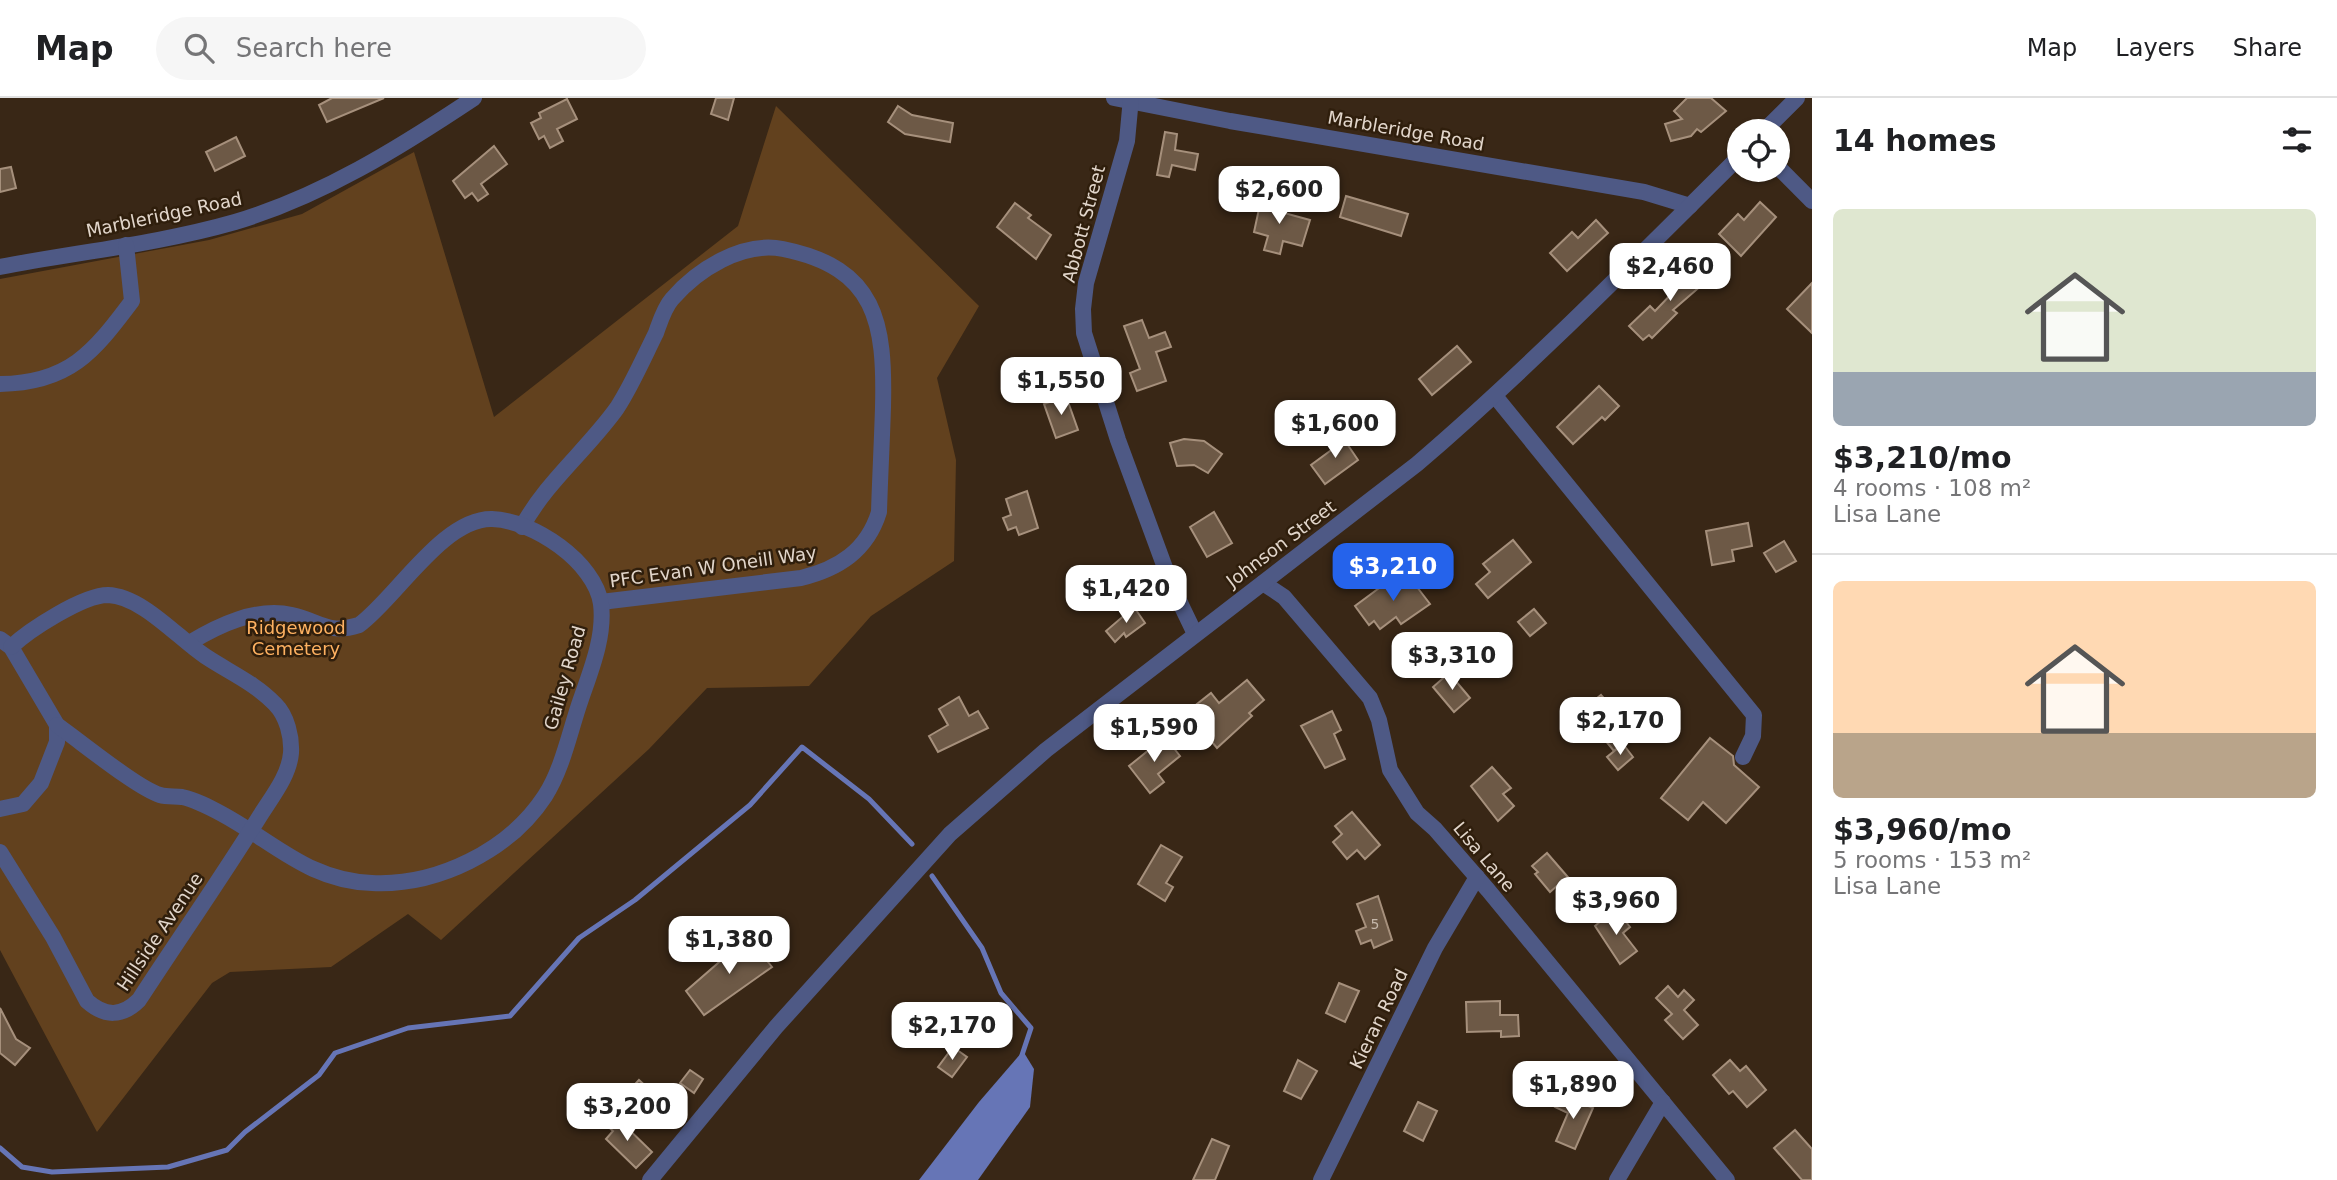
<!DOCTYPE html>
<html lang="en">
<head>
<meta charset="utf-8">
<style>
  :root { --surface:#fff; --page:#f6f6f6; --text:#202124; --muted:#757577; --line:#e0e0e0; --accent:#2563eb }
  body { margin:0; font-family:"DejaVu Sans",sans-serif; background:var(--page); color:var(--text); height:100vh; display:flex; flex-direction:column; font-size:26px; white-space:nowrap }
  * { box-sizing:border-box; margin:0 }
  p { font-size:23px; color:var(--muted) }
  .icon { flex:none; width:38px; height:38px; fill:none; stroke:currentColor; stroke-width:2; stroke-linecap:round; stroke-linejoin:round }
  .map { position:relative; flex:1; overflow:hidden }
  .drawer { display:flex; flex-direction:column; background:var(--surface); width:525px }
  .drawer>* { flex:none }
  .controls { position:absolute; left:1727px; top:21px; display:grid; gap:14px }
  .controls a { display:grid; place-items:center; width:63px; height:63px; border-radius:50%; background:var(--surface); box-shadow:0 2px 5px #0004; font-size:35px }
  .price { position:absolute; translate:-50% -60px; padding:0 16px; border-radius:14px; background:#fff; color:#222; font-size:23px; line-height:46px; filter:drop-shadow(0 2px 4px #0008) }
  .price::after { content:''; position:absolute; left:50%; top:42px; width:21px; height:16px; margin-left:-10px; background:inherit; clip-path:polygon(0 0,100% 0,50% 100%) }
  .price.current { background:var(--accent); color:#fff }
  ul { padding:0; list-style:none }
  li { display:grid; align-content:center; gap:14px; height:371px; padding:0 21px }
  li+li { border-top:2px solid var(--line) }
  li span { display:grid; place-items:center; height:217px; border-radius:10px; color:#555 }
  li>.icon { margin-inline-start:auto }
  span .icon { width:126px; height:126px; fill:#fffc; stroke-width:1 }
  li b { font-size:30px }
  h2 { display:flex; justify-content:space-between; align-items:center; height:84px; padding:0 21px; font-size:30px }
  header { display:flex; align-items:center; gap:42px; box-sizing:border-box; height:98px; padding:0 35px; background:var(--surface); border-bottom:2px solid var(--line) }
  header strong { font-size:33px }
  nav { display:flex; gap:38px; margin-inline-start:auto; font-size:24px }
  .search { width:490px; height:63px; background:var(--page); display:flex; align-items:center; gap:18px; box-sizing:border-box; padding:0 24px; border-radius:38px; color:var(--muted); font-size:26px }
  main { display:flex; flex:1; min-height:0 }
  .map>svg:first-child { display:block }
  .green { fill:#62411e }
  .water { fill:#6675b6 }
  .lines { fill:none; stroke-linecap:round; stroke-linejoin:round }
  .stream { stroke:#6675b6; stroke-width:5 }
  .building { fill:#6d5946; stroke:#a6907c; stroke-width:2 }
  .minor { stroke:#4e5985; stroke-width:16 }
  .labels { text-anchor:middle; stroke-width:5; stroke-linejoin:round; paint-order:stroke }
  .number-label { font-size:14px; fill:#c5b7aa }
  .street-label { font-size:18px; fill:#e2d6cb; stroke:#2f1e0c }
  .park-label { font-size:18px; fill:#feb161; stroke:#2f1e0c }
</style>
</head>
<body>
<header>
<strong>Map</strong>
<div class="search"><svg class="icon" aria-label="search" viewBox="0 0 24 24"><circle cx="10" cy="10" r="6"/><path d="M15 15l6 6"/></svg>Search here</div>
<nav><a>Map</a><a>Layers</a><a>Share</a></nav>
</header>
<main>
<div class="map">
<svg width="1812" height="1082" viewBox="0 0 1812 1082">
  <rect width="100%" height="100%" fill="#392716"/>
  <path class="green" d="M776,8L979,208L937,280L956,362L954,463L871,518L809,588L707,590L649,651L441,842L408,816L331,869L230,874L212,885L97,1034L0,852V181L209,142L302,116L414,54L494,319L738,128Z"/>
  <path class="water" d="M1023,953L1034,971L1030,1009L978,1082H919L979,1004Z"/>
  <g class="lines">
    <g class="stream">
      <path d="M932,778L982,850L1001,895L1031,930L1021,960"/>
      <path d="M0,1050L22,1069L52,1074L168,1069L227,1052L245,1034L319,977L335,955L408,930L510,918L579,840L635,802L750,707L802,649L869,701L912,746"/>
    </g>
  </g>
  <g class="building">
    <path d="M332,0H384L327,24L319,7Z"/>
    <path d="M716,0H734L728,22L711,16Z"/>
    <path d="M1687,0H1711L1726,13L1701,34L1697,31L1691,38L1671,43L1665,26L1682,21L1674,13Z"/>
    <path d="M567,1L577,21L557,31L563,43L550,50L544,38L539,41L531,25L541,20L539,15Z"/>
    <path d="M898,8L912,17L953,25L950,44L905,36L888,24Z"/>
    <path d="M1165,34L1177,36L1175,52L1198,56L1195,72L1172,67L1169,79L1157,77Z"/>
    <path d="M236,39L245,58L215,73L206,54Z"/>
    <path d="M494,48L507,66L481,86L488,96L478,103L472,95L465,100L453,83Z"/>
    <path d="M11,69L16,90L0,94V71Z"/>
    <path d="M1262,97L1280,102L1277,113L1310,122L1302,148L1283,143L1280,156L1264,152L1268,138L1254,134Z"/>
    <path d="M1346,98L1408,116L1401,138L1340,119Z"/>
    <path d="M1760,104L1776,119L1741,158L1719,136L1738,116L1744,122Z"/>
    <path d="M1015,105L1031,117L1028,120L1051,137L1036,161L997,129Z"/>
    <path d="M1596,122L1608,135L1567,173L1550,155L1572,134L1578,140Z"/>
    <path d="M1693,163L1710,180L1673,212L1677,215L1652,240L1649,237L1643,242L1629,228L1650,208L1655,213L1679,188L1674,183Z"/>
    <path d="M1812,185V235L1787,211Z"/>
    <path d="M1142,222L1149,240L1165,234L1171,249L1156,254L1166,283L1137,293L1130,275L1140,271L1124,228Z"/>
    <path d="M1457,248L1471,264L1432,297L1419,281Z"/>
    <path d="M1599,288L1619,308L1605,322L1602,319L1573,346L1557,329Z"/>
    <path d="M1066,298L1078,332L1056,340L1044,306Z"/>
    <path d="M1339,334L1358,362L1325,386L1311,367L1334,350L1328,342Z"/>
    <path d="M1184,341L1204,343L1222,356L1208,375L1194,367L1177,368L1170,345Z"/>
    <path d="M1027,393L1038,430L1019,437L1016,429L1008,432L1003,420L1011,417L1006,401Z"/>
    <path d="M1214,414L1232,445L1207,459L1190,429Z"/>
    <path d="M1748,425L1752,448L1732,452L1734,463L1712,467L1706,433Z"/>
    <path d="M1513,442L1531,464L1488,500L1476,486L1490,474L1483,466Z"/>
    <path d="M1784,443L1796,463L1776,474L1764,455Z"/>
    <path d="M1407,476L1430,506L1401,526L1396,519L1380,531L1374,523L1369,527L1355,508L1390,482L1393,487Z"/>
    <path d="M1134,509L1145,525L1126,539L1124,535L1115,544L1106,533Z"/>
    <path d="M1534,511L1546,525L1530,538L1518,524Z"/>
    <path d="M1449,575L1470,600L1454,614L1433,589Z"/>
    <path d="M1247,582L1264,602L1249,615L1252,618L1217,650L1187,614L1211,595L1219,605Z"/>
    <path d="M1601,597L1613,611L1607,616L1628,641L1614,653L1581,613Z"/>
    <path d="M959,599L969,618L978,613L988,630L938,654L929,638L948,627L939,611Z"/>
    <path d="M1332,613L1341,632L1334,636L1345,661L1325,670L1301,628Z"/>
    <path d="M1165,639L1180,658L1158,676L1164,684L1150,695L1129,668Z"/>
    <path d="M1710,640L1733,658L1734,667L1759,689L1726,725L1703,704L1688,722L1661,700Z"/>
    <path d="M1623,646L1633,659L1618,672L1607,659Z"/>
    <path d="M1492,669L1511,690L1503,696L1514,708L1498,723L1471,688Z"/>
    <path d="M1352,714L1380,747L1365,761L1357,752L1347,761L1333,744L1342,736L1335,728Z"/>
    <path d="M1161,747L1182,759L1166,785L1173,789L1165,803L1138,786Z"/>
    <path d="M1547,755L1573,785L1564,793L1558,787L1550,794L1535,776L1538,774L1532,768Z"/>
    <path d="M1378,798L1392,842L1374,850L1371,842L1361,846L1356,833L1366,829L1357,806Z"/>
    <path d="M1620,816L1630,829L1623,835L1637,853L1620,866L1595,828L1608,817L1613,822Z"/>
    <path d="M748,839L772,869L704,917L686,893Z"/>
    <path d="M1339,885L1359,893L1345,924L1326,915Z"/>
    <path d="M1668,888L1678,899L1684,892L1694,902L1684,912L1698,927L1683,941L1665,922L1672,916L1656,900Z"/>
    <path d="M1500,903V917H1518L1519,938L1501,939V933L1467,934L1466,904Z"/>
    <path d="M0,910L16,941L30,950L15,967L0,955Z"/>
    <path d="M953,949L967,959L952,979L938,969Z"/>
    <path d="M1298,962L1317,973L1301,1001L1284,993Z"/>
    <path d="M1730,962L1740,973L1746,968L1766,992L1747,1009L1733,993L1729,996L1713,977Z"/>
    <path d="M690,972L703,981L694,995L680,985Z"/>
    <path d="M639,982L650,992L636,1008L624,998Z"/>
    <path d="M1561,996L1593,1010L1575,1051L1556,1043L1568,1015L1555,1009Z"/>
    <path d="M1418,1004L1437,1013L1423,1043L1404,1033Z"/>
    <path d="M614,1017L652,1054L636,1070L606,1041L613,1033L605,1026Z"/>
    <path d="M1795,1032L1812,1051V1082H1802L1774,1050Z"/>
    <path d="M1212,1041L1229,1048L1215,1082H1193Z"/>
  </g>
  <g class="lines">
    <g class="minor">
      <path d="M1114,0L1230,23L1644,94L1690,108"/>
      <path d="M1131,0L1127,43L1086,185L1083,211L1084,235L1118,342L1171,486L1195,536"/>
      <path d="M1764,33L1797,0"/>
      <path d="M1778,69L1812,103"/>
      <path d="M0,169C78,154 158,146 235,124C322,98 399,50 474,0"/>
      <path d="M0,286C69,285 93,255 132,203L126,147"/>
      <path d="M1495,298L1754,617L1753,638L1743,659"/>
      <path d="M522,429C546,384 587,352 617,310C632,287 644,259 656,235C660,224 664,210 672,201C697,172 742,143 783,151C877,170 885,225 883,309C882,344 880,379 879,414C867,453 838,471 801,480L601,504"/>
      <path d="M1263,485L1284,499L1370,600L1379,622L1390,672L1417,715L1435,731L1488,792L1727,1082"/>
      <path d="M0,541L11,549L57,627V644L41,685L23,706L0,711"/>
      <path d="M57,627C80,643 137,690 160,697C167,699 175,698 182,699C196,702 209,709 222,716C274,744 309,783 372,785C437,788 509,753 545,698C563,670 570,632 581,601C591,572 605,538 601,506C595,464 533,422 492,421C443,420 396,500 359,527C327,537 320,523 292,517C256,509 219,527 189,545"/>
      <path d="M0,754L53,839L87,903C105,919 122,919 139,902C178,842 220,782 258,721C270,701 289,679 291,655C292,639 287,618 275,606C255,585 229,574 205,558C179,541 142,498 108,497C83,497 29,532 11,549"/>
      <path d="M650,1082L776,929L950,736L1046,652L1417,366C1530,269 1634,163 1740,58"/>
      <path d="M1321,1082L1435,850L1477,779"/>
      <path d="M1617,1082L1663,1004"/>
    </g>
  </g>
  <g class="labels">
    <g class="number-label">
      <text x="1375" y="831">5</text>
    </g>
    <g class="street-label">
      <text transform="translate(1406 33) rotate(10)" y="6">Marbleridge Road</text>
      <text transform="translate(164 117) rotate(-12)" y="6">Marbleridge Road</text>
      <text transform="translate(1084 126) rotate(-75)" y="6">Abbott Street</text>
      <text transform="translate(1281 446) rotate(-37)" y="6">Johnson Street</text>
      <text transform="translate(713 469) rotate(-8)" y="6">PFC Evan W Oneill Way</text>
      <text transform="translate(565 580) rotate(-74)" y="6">Gailey Road</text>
      <text transform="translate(1484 759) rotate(50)" y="6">Lisa Lane</text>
      <text transform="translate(160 834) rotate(-56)" y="6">Hillside Avenue</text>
      <text transform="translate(1379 921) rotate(-64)" y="6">Kieran Road</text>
    </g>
    <g class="park-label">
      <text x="296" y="536">Ridgewood<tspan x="296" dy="21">Cemetery</tspan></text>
    </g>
  </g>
</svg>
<div class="controls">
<a><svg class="icon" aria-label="locate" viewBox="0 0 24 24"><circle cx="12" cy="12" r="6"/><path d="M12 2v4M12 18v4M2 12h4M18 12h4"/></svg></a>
</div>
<b class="price" style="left:1279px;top:128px">$2,600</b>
<b class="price" style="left:1670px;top:205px">$2,460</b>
<b class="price" style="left:1061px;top:319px">$1,550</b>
<b class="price" style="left:1335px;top:362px">$1,600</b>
<b class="price current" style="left:1393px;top:505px">$3,210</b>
<b class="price" style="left:1126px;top:527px">$1,420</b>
<b class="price" style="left:1452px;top:594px">$3,310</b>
<b class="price" style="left:1620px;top:659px">$2,170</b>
<b class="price" style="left:1154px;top:666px">$1,590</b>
<b class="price" style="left:1616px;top:839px">$3,960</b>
<b class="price" style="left:729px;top:878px">$1,380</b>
<b class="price" style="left:952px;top:964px">$2,170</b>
<b class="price" style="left:1573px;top:1023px">$1,890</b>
<b class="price" style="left:627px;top:1045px">$3,200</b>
</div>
<section class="drawer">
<h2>14 homes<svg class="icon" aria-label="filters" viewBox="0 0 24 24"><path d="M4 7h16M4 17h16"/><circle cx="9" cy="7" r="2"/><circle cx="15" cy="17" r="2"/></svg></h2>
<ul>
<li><span style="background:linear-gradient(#dfe7d0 75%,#9aa5b1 0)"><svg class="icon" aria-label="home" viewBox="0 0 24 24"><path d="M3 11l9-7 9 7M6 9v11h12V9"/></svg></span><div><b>$3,210/mo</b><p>4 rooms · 108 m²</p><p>Lisa Lane</p></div></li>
<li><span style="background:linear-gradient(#ffd9b3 70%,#b9a48a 0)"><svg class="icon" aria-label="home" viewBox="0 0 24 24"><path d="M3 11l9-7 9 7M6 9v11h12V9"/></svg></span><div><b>$3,960/mo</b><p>5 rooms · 153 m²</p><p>Lisa Lane</p></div></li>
</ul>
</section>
</main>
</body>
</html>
